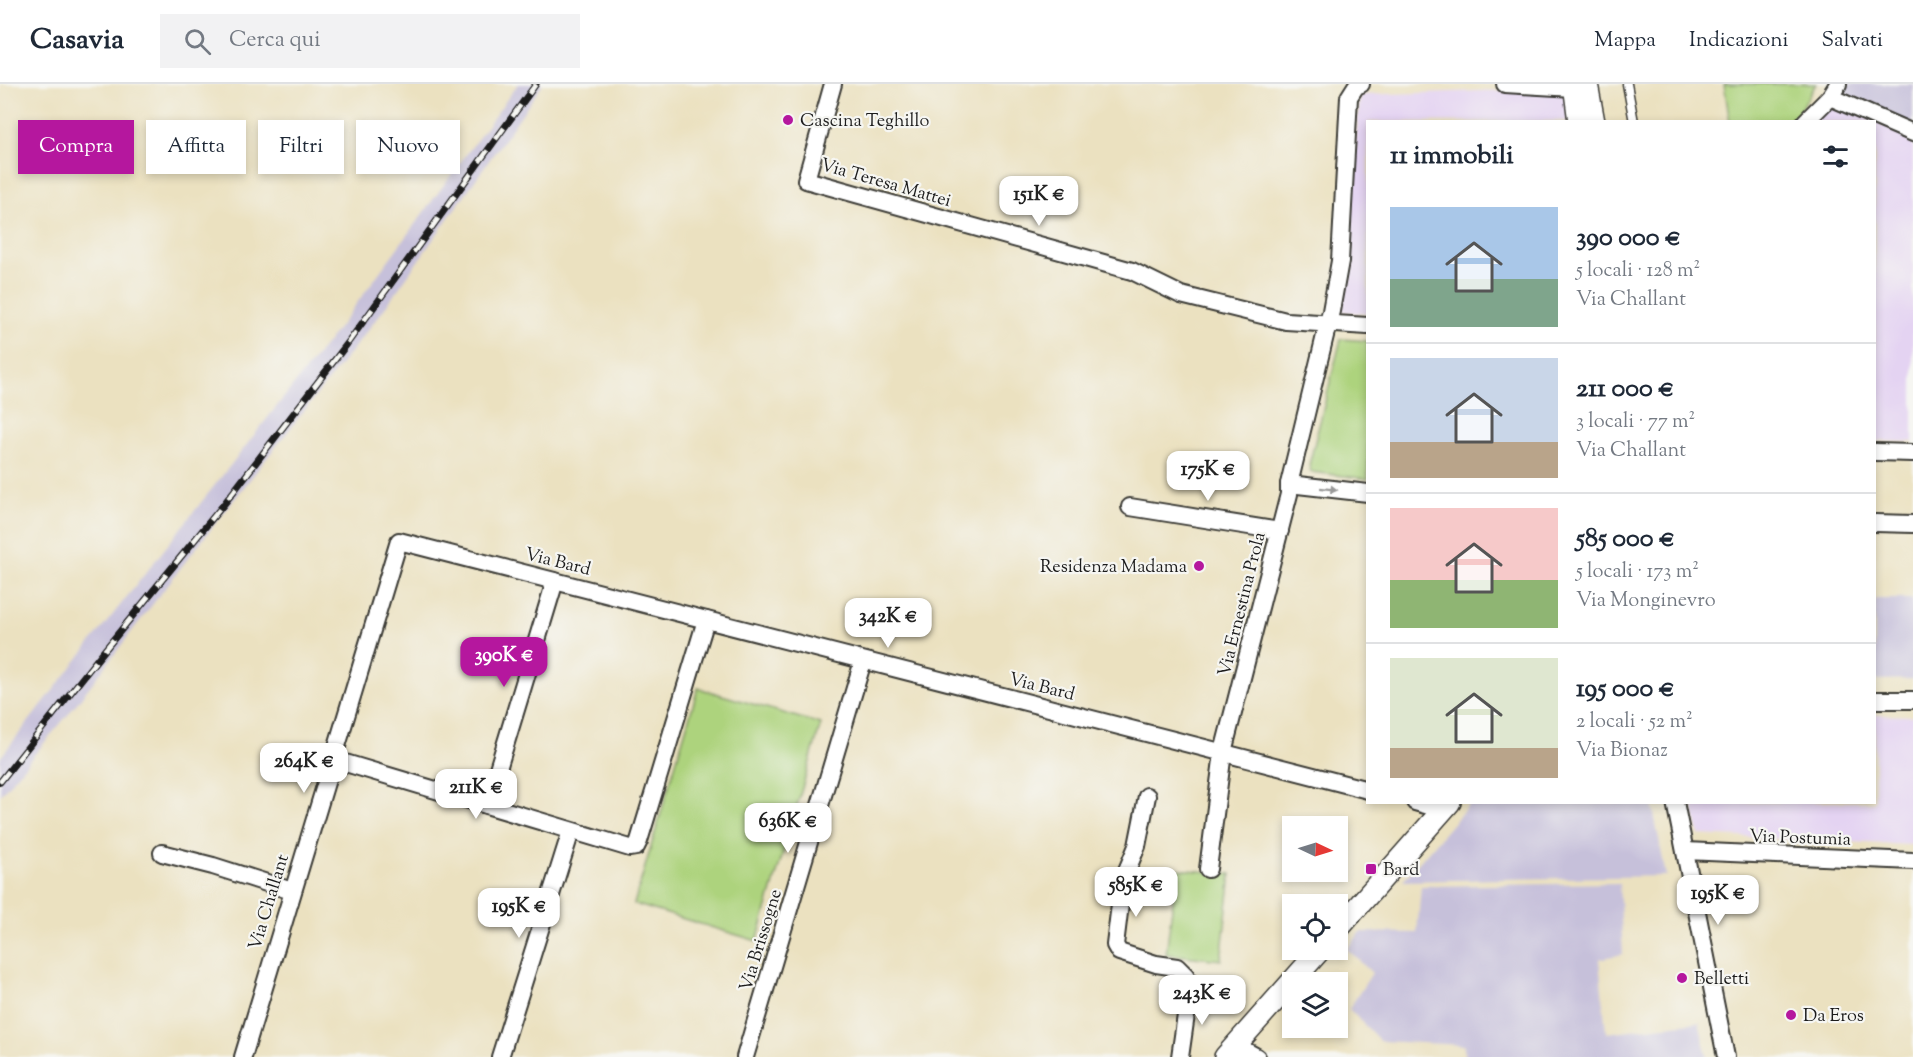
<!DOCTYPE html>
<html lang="it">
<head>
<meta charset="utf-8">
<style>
  :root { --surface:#fff; --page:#f2f2f3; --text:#1f2937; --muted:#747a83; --line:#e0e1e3; --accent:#b5179e }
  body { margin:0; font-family:"Sorts Mill Goudy",serif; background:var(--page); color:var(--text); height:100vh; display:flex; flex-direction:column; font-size:22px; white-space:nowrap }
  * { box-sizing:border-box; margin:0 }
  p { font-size:20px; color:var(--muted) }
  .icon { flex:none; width:33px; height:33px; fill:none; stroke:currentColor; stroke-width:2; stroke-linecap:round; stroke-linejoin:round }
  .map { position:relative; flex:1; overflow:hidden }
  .panel { position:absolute; left:1366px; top:36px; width:510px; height:684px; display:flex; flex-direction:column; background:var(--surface); border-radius:0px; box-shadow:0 3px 9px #0003 }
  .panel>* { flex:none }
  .guide { position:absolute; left:18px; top:36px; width:570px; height:54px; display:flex; gap:12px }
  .needle { width:39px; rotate:94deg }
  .controls { position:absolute; left:1282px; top:732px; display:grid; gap:12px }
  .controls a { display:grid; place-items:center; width:66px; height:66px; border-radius:0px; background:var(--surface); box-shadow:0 3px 9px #0003; font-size:30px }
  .price { position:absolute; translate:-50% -51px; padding:0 14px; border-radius:12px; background:#fff; color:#222; font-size:20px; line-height:39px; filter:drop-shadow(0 2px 3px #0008) }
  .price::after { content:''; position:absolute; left:50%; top:36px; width:18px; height:14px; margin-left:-9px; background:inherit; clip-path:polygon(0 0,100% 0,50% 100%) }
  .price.current { background:var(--accent); color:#fff }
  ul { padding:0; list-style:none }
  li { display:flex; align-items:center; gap:18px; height:150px; padding:0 24px }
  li+li { border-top:2px solid var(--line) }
  li span { display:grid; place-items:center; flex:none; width:168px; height:120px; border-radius:0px; color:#555 }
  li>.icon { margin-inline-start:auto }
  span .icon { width:72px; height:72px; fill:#fffc; stroke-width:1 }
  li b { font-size:26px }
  h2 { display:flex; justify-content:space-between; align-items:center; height:72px; padding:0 24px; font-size:26px }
  .pill { padding:0 21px; border-radius:0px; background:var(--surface); box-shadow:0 3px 9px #0003; font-size:21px; line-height:54px }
  .pill.current { background:var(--accent); color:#fff }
  header { display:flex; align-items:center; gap:36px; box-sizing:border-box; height:84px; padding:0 30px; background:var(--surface); border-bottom:2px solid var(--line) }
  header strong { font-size:28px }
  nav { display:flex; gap:33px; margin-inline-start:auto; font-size:21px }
  .search { width:420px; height:54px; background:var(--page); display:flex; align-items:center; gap:15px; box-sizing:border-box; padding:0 21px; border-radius:0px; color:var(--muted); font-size:22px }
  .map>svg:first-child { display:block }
  .built { fill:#e4d3f2 }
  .industrial { fill:#c6c0da }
  .green { fill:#add37d; stroke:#64784c; stroke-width:1.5 }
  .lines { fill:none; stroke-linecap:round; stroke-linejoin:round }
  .service-casing { stroke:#3b3a35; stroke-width:11 }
  .minor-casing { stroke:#3b3a35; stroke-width:20 }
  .tertiary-casing { stroke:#3b3a35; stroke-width:24 }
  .service { stroke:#fff; stroke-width:8 }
  .minor { stroke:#fff; stroke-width:16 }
  .tertiary { stroke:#fff; stroke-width:21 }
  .rail-casing { stroke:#1c1c1c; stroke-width:7 }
  .rail { stroke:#f6f6f2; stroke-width:4.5; stroke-dasharray:14; stroke-linecap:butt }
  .oneway { fill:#999 }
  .poi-dot { fill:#b5179e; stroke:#f6f6f2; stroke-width:2 }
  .labels { text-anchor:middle; stroke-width:4.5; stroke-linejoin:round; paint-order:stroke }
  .poi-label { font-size:18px; fill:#1c1c1c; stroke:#f6f6f2; text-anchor:start }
  .street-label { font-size:18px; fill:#1c1c1c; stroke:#f6f6f2 }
</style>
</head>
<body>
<header>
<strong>Casavia</strong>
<div class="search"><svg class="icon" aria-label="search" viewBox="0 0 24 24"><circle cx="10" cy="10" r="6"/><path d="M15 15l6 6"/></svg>Cerca qui</div>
<nav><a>Mappa</a><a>Indicazioni</a><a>Salvati</a></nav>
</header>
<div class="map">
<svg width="1913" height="973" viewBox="0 0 1913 973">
  <rect width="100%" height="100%" fill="#f6f6f2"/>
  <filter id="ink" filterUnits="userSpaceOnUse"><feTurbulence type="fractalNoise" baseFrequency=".0167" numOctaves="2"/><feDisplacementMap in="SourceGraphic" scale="12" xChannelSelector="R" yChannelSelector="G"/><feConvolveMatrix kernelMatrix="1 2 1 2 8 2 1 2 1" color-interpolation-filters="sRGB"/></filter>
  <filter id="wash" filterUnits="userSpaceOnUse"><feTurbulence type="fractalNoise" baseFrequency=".008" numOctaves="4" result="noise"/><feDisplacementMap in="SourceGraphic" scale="24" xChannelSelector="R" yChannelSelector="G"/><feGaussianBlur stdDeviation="1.35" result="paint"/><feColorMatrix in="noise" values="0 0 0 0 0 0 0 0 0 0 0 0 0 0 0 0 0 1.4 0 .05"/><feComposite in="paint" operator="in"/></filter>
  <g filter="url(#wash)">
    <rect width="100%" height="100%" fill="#ebe1c0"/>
    <g class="built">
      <path d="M1574,4L1583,37L1368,38V230L1339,227L1360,11Z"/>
      <path d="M1830,13L1913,51V358L1875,357V38H1804Z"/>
      <path d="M1875,631L1913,632V761L1699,751L1692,719L1875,718Z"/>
    </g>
    <g class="industrial">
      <path d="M518,0H543L382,228L189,473L67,632L0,711V674L340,242Z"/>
      <path d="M1836,0H1913V42L1833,5Z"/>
      <path d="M1875,515H1913V595L1875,596Z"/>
      <path d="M1471,718L1652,719L1666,792L1403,797Z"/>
      <path d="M1619,799L1623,870L1599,875L1606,949L1699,938L1707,973H1464V961L1380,957L1349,925L1372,889L1347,865L1361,848L1417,849L1421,802Z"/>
    </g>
    <g class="green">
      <path d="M1724,0H1816L1794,37L1730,38Z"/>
      <path d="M1341,255L1368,257V395L1311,388L1309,381Z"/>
      <path d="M698,604L821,640L757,857L634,820Z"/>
      <path d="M1177,785L1231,790L1221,876L1166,870Z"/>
    </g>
  </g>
  <g filter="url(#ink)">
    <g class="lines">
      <defs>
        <path id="service" d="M1627,0L1634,38"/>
        <g id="minor">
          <path d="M833,0L806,96L1132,187L1181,211L1286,237L1368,242"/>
          <path d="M1505,0L1574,4"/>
          <path d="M1830,13L1913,49"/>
          <path d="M1805,38L1830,13L1838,0"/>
          <path d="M1875,368L1913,369"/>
          <path d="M1289,400L1368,409"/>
          <path d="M1130,423L1280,447"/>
          <path d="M1875,439L1913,440"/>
          <path d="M1875,616H1913"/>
          <path d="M332,675L630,764L636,763L639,757L706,536"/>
          <path d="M1147,712L1137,762L1123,796L1115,861L1119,868L1156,880L1177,883L1186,892L1189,910L1180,973"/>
          <path d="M1415,718L1444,726"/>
          <path d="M1675,718L1726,973"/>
          <path d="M487,721L555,497"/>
          <path d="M1685,767L1913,777"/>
          <path d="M162,769L213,782L292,807"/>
          <path d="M1208,785L1223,668L1289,410V400L1331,227L1340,177L1349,13L1356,2L1361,0"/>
          <path d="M1235,961L1257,973"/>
          <path d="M243,973L399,457L1368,706"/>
          <path d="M500,973L571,747"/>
          <path d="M745,973L863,577"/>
        </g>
        <g id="tertiary">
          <path d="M1574,0L1579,38"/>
          <path d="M1587,0L1594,38"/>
          <path d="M1338,845L1450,718"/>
          <path d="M1225,973L1320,866"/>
        </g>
      </defs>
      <use href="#service" class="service-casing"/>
      <use href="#minor" class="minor-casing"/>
      <use href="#tertiary" class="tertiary-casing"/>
      <use href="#service" class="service"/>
      <use href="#minor" class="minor"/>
      <use href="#tertiary" class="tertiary"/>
      <defs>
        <path id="rail" d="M0,698L99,573L224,420L347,260L536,0"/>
      </defs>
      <use href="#rail" class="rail-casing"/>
      <use href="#rail" class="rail"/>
    </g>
    <defs><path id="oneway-solid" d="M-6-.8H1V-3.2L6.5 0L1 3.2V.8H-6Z" transform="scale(1.5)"/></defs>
    <use class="oneway" href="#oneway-solid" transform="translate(1329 405) rotate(7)"/>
  </g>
  <g class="poi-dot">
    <circle cx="788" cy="36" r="6"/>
    <circle cx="1199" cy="482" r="6"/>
    <rect x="1365" y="779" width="12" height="12" rx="3"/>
    <circle cx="1682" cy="894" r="6"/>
    <circle cx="1791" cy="931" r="6"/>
  </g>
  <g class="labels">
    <g class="poi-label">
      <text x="800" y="42">Cascina Teghillo</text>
      <text x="1187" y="488" text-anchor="end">Residenza Madama</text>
      <text x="1383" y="791">Bard</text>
      <text x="1694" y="900">Belletti</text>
      <text x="1803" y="937">Da Eros</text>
    </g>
    <g class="street-label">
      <text transform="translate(886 98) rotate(16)" y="6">Via Teresa Mattei</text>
      <text transform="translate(558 477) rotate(14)" y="6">Via Bard</text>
      <text transform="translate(1241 520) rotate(-76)" y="6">Via Ernestina Prola</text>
      <text transform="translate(1042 602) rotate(14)" y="6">Via Bard</text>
      <text transform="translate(1800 753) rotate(2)" y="6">Via Postumia</text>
      <text transform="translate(268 818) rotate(-73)" y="6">Via Challant</text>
      <text transform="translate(760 856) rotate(-73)" y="6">Via Brissogne</text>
    </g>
  </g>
</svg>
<div class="controls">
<a><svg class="needle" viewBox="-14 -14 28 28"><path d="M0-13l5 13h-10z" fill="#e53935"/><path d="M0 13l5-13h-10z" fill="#747a83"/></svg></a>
<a><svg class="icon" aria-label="locate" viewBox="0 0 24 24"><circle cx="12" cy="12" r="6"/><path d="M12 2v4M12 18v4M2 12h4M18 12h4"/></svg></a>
<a><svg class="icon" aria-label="layers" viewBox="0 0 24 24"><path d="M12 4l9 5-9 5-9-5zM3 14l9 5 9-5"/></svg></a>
</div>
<b class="price" style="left:1039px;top:143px">151K €</b>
<b class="price" style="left:1208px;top:418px">175K €</b>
<b class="price" style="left:888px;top:565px">342K €</b>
<b class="price current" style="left:504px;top:604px">390K €</b>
<b class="price" style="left:304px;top:710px">264K €</b>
<b class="price" style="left:476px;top:736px">211K €</b>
<b class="price" style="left:788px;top:770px">636K €</b>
<b class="price" style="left:1136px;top:834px">585K €</b>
<b class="price" style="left:1718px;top:842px">195K €</b>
<b class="price" style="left:519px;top:855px">195K €</b>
<b class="price" style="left:1202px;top:942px">243K €</b>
<div class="guide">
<a class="pill current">Compra</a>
<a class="pill">Affitta</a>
<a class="pill">Filtri</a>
<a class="pill">Nuovo</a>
</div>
<section class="panel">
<h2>11 immobili<svg class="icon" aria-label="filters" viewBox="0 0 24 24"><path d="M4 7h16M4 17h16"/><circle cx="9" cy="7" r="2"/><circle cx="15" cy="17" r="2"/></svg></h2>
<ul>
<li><span style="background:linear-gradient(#a9c7e8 60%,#7fa58c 0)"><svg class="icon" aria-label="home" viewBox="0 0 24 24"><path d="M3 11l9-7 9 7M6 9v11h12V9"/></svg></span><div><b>390 000 €</b><p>5 locali · 128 m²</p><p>Via Challant</p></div></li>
<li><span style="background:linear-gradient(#c9d6e8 70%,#b9a48a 0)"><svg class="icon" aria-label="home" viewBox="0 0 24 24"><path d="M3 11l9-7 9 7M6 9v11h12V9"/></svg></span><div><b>211 000 €</b><p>3 locali · 77 m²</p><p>Via Challant</p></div></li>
<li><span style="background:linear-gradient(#f6c9c9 60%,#8fb573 0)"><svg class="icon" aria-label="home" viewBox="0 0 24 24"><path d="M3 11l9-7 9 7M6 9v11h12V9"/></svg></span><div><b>585 000 €</b><p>5 locali · 173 m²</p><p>Via Monginevro</p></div></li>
<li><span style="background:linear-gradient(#dfe7d0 75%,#b9a48a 0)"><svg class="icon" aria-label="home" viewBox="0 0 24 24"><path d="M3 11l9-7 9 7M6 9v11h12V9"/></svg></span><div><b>195 000 €</b><p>2 locali · 52 m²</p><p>Via Bionaz</p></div></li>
</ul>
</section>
</div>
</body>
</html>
